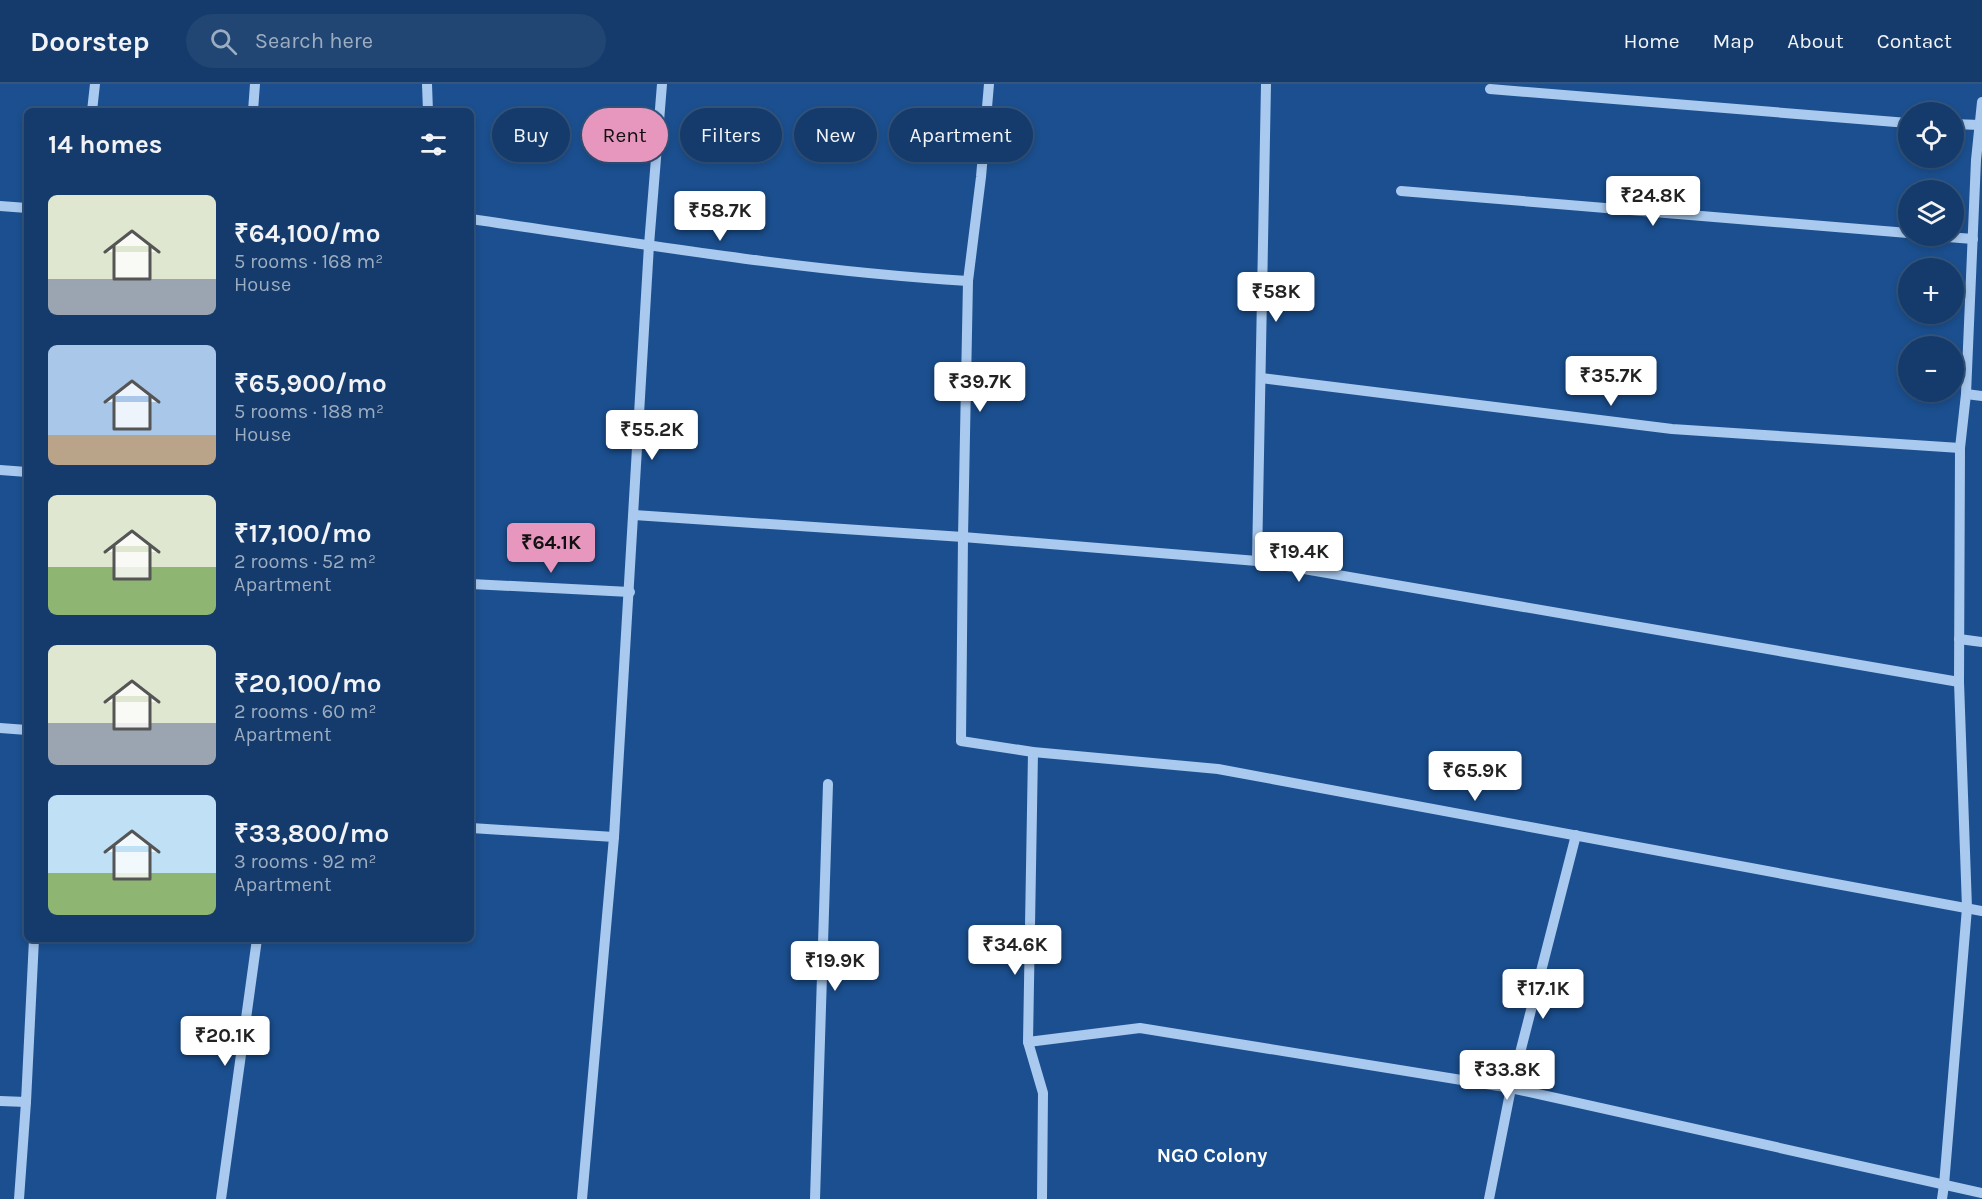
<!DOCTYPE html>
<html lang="en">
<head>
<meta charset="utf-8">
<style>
  :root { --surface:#143b6b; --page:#214673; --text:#f1f3f6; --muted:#9dadc1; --line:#33557e; --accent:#e797bd }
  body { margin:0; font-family:Karla,sans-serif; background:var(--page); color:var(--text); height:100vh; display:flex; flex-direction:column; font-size:22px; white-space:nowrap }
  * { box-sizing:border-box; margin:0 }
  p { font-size:20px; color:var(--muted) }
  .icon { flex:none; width:33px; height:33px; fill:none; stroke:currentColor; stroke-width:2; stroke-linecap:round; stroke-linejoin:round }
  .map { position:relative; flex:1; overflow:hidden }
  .side { position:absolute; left:24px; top:24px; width:450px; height:834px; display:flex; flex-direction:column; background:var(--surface); border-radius:9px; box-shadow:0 3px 9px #0003,0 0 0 2px var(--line) }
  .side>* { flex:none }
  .top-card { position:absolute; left:492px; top:24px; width:570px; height:54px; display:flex; gap:12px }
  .fabs { position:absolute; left:1898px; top:18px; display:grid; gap:12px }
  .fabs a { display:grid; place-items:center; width:66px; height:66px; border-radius:50%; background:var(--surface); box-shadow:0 3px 9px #0003,0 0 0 2px var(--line); font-size:30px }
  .price { position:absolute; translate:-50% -51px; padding:0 14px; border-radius:6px; background:#fff; color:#222; font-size:20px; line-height:39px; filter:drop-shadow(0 2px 3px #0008) }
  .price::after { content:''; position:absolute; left:50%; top:36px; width:18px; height:14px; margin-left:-9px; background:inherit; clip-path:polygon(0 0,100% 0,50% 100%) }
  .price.current { background:var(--accent); color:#111 }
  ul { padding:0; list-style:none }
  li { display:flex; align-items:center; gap:18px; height:150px; padding:0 24px }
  li span { display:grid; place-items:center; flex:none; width:168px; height:120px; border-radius:9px; color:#555 }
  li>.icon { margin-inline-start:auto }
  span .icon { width:72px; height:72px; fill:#fffc; stroke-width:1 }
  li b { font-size:26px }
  h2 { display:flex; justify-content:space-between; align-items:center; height:72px; padding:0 24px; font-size:26px }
  .tag { padding:0 21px; border-radius:27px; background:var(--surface); box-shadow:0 3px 9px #0003,0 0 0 2px var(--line); font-size:21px; line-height:54px }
  .tag.current { background:var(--accent); color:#111 }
  header { display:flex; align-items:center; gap:36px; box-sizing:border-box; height:84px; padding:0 30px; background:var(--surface); border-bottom:2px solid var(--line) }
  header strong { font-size:28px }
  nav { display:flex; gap:33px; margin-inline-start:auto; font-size:21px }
  .search { width:420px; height:54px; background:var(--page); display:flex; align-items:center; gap:15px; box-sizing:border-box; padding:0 21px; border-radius:33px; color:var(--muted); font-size:22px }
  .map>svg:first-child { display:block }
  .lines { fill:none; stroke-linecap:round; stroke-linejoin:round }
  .minor { stroke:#a9c9ee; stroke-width:10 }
  .labels { text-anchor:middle; stroke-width:4.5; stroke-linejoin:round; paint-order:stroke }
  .neighbourhood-label { font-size:20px; font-weight:bold; fill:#fff; stroke:#1b4f8f }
</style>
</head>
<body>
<header>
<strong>Doorstep</strong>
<div class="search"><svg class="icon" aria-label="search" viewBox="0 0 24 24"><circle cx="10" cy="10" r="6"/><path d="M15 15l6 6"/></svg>Search here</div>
<nav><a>Home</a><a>Map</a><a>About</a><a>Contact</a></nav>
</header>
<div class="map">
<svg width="1982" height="1115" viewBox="0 0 1982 1115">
  <rect width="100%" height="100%" fill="#1b4f8f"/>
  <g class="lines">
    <g class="minor">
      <path d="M427,0L428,27"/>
      <path d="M989,0L981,93L968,197L963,453L961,657L1033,668L1218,685L1982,827"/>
      <path d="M1490,5L1908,39"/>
      <path d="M92,27L95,0"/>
      <path d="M253,27L255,0"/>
      <path d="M1953,40L1980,41"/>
      <path d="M1401,107L1908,149"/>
      <path d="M0,122L27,124"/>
      <path d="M471,135C636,159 801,187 968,197"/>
      <path d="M1935,152L1973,155"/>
      <path d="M1261,294L1672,345L1960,364"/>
      <path d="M1966,310L1982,312"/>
      <path d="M0,386L27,388"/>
      <path d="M634,431L963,453L1257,477L1959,598"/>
      <path d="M1257,477L1266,0"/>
      <path d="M471,500L630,508"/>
      <path d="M1959,555L1982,558"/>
      <path d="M0,644L27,646"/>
      <path d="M1033,668L1028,958L1043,1009L1042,1115"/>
      <path d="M471,744L614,753"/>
      <path d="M1028,958L1140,944L1511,1004L1982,1109"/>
      <path d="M0,1017L26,1018L34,855"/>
      <path d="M19,1115L26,1018"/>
      <path d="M221,1115L257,855"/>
      <path d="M582,1115L614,753L649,161L662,0"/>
      <path d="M815,1115L828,700"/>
      <path d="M1489,1115L1511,1004L1576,751"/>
      <path d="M1942,1115L1944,1101L1967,824L1959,598L1960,364L1966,310L1976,76L1982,18"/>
    </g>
  </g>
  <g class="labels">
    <g class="neighbourhood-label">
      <text x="1212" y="1078">NGO Colony</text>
    </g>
  </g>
</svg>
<div class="fabs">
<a><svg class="icon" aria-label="locate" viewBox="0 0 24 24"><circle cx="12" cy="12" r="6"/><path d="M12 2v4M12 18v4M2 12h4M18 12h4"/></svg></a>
<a><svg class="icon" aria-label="layers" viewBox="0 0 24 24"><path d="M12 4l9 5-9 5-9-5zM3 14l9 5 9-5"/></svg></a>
<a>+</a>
<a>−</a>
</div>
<b class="price" style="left:1653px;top:143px">₹24.8K</b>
<b class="price" style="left:720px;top:158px">₹58.7K</b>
<b class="price" style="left:1276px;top:239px">₹58K</b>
<b class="price" style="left:1611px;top:323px">₹35.7K</b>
<b class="price" style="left:980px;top:329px">₹39.7K</b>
<b class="price" style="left:652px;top:377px">₹55.2K</b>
<b class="price current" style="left:551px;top:490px">₹64.1K</b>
<b class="price" style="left:1299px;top:499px">₹19.4K</b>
<b class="price" style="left:1475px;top:718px">₹65.9K</b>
<b class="price" style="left:1015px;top:892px">₹34.6K</b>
<b class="price" style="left:835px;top:908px">₹19.9K</b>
<b class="price" style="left:1543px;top:936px">₹17.1K</b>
<b class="price" style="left:225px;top:983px">₹20.1K</b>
<b class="price" style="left:1507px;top:1017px">₹33.8K</b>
<div class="top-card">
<a class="tag">Buy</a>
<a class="tag current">Rent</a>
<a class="tag">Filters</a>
<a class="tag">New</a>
<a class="tag">Apartment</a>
</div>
<section class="side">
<h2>14 homes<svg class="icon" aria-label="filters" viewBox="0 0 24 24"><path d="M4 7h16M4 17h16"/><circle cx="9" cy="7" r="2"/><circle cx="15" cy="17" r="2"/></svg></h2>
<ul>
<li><span style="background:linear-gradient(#dfe7d0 70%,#9aa5b1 0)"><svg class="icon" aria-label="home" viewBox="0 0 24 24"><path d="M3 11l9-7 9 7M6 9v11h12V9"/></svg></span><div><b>₹64,100/mo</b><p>5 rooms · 168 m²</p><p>House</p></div></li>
<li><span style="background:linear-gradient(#a9c7e8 75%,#b9a48a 0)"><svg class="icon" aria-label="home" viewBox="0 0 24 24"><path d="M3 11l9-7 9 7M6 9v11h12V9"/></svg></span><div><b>₹65,900/mo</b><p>5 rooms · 188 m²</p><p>House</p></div></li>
<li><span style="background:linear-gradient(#dfe7d0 60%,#8fb573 0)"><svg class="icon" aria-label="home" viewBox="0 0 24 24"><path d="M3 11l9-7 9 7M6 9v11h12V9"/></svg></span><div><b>₹17,100/mo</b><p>2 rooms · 52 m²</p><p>Apartment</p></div></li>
<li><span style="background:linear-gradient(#dfe7d0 65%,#9aa5b1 0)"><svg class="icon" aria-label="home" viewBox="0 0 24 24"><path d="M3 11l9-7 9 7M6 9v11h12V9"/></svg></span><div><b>₹20,100/mo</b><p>2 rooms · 60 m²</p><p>Apartment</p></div></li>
<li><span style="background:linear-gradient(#bfe0f5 65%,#8fb573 0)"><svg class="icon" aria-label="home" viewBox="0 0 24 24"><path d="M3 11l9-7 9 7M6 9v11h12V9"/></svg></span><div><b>₹33,800/mo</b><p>3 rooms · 92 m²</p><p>Apartment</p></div></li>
</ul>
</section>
</div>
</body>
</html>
